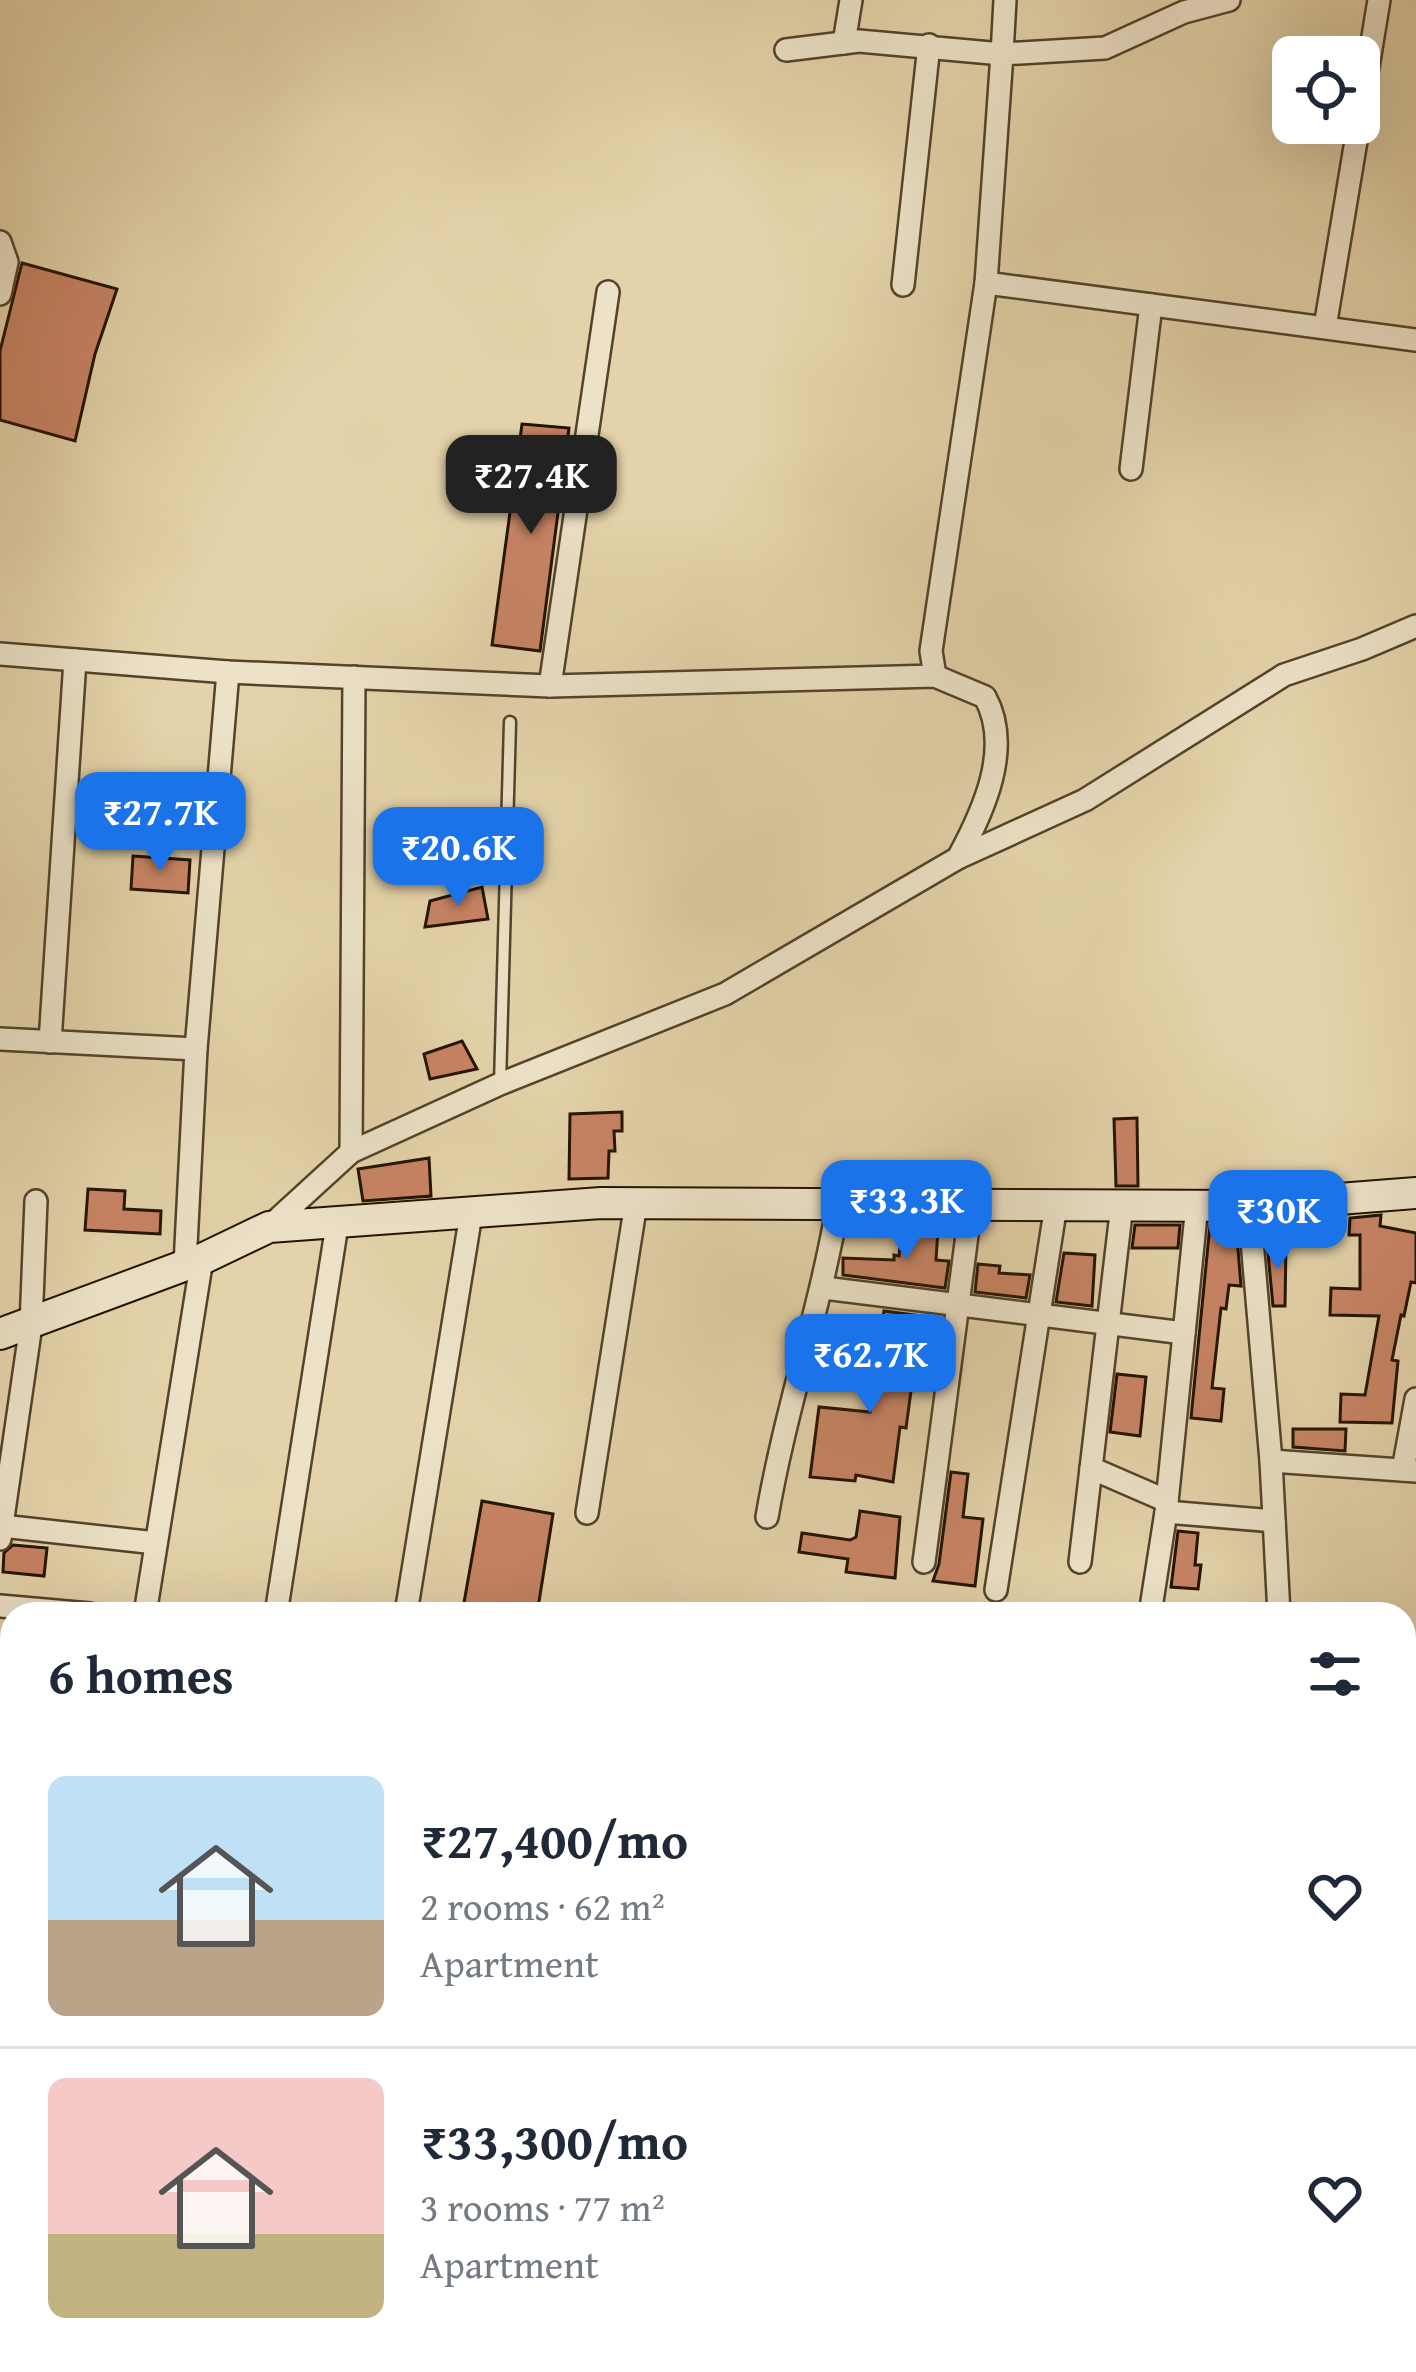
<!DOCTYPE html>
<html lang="en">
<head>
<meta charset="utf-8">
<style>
  :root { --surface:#fff; --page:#f2f2f3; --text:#1f2937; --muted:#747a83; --line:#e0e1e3; --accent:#1a73e8 }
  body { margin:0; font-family:"Gentium Book Plus",serif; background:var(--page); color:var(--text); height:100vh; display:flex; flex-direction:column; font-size:45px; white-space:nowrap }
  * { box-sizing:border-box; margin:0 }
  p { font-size:39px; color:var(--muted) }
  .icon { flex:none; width:66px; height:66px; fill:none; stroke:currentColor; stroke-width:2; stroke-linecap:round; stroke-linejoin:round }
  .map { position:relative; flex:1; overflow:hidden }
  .panel { position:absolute; left:0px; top:1602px; width:1416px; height:771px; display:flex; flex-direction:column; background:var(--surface); border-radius:36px 36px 0 0; box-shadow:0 12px 48px #0002 }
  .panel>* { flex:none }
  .fabs { position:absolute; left:1272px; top:36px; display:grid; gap:24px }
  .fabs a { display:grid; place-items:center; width:108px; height:108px; border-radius:18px; background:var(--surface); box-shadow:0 12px 48px #0002; font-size:60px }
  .price { position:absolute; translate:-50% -102px; padding:0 27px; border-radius:24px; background:var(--accent); color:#fff; font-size:39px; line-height:78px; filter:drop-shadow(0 3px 6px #0008) }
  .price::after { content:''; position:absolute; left:50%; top:72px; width:36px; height:27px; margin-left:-18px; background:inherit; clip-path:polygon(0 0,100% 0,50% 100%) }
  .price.current { background:#222; color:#fff }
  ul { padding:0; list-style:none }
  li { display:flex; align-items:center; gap:36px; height:300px; padding:0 48px }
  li+li { border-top:3px solid var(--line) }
  li span { display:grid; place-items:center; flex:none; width:336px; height:240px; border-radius:18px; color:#555 }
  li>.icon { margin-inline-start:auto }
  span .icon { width:144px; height:144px; fill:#fffc; stroke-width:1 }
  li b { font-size:51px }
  h2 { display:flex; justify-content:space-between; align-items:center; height:144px; padding:0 48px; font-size:51px }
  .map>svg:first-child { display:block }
  .building { fill:#c88465; stroke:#231300; stroke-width:3 }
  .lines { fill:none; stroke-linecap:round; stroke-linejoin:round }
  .lane-casing { stroke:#53432a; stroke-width:15 }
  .street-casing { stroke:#53432a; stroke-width:26 }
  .secondary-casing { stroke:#231300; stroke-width:34 }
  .lane { stroke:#ede2c8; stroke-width:10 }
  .street { stroke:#ede2c8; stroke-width:21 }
  .secondary { stroke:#ede2c8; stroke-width:30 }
</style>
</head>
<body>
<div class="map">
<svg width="1416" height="2372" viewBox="0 0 1416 2372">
  <rect width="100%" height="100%" fill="#e4d3aa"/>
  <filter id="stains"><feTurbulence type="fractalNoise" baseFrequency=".00167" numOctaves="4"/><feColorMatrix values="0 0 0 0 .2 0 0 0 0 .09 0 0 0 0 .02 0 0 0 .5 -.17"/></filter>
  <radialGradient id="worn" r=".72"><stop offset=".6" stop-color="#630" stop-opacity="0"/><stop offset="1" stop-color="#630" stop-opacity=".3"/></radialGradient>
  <g class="building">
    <path d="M22,263L117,289L95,354L75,441L0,420V351Z"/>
    <path d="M522,424L569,428L540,651L492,645Z"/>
    <path d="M133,856L190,860L188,893L131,889Z"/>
    <path d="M482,887L488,919L425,927L430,901Z"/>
    <path d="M462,1041L477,1069L430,1079L424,1054Z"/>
    <path d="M622,1112V1131H614L615,1151H609L608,1178L569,1179L570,1114Z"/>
    <path d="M1137,1118L1138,1186H1116L1114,1119Z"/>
    <path d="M429,1158L431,1196L363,1201L358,1169Z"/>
    <path d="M88,1189L125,1191L124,1209L161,1211L160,1234L85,1230Z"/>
    <path d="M1381,1215L1380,1226L1416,1233V1283L1411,1282L1404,1316L1401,1315L1392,1360L1398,1361L1392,1423L1340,1422L1341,1394L1365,1395L1379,1316L1330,1315L1331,1288L1360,1289V1235H1349L1350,1218Z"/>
    <path d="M1135,1225H1180L1178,1248H1132Z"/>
    <path d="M1210,1225H1236L1241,1286L1229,1285L1226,1309L1221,1308L1212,1388L1224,1389L1221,1421L1191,1418Z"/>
    <path d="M902,1227L938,1230L936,1260L949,1261L945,1288L843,1275V1258L894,1260V1255L899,1256Z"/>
    <path d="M1267,1243L1286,1244L1285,1306H1273Z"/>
    <path d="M1064,1253L1095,1255L1092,1306L1056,1302Z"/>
    <path d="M978,1264L1000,1266L999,1273L1030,1275L1026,1298L975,1292Z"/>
    <path d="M884,1311L915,1315L904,1390L911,1391L906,1428L900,1427L893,1482L856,1475L855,1481L810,1477L819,1407L870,1412Z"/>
    <path d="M1117,1374L1146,1377L1140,1436L1110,1432Z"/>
    <path d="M1293,1429H1346L1345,1451L1293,1447Z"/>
    <path d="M951,1472L968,1474L963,1517L983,1519L975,1586L933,1581L939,1564Z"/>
    <path d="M482,1501L553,1514L537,1614H462Z"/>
    <path d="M860,1511L900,1517L895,1578L846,1572L848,1559L799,1552L802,1533L850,1540L856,1537Z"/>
    <path d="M1178,1531L1198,1533L1195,1565H1201L1198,1589L1171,1587Z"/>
    <path d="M13,1545L47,1548L44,1576L3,1572L4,1553Z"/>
  </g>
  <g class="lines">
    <defs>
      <path id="lane" d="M500,1084L510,722"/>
      <g id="street">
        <path d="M844,43L851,0"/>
        <path d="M786,50L859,41L1002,54L1005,0"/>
        <path d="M1359,122L1379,0"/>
        <path d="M0,242L7,262L0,294"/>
        <path d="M986,283L1416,340"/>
        <path d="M903,285L929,45"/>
        <path d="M1325,327L1359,123"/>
        <path d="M1131,469L1151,305"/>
        <path d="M0,654L228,672L550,686L935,676L985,697C1013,748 983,812 958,858"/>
        <path d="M935,676L931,651L986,283L1002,54L1105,48L1184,12L1229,0"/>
        <path d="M550,686L608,292"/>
        <path d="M0,1039L196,1049"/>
        <path d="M50,1042L75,660"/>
        <path d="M351,1152L354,677"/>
        <path d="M1249,1206L1271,1461L1279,1614"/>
        <path d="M269,1227L351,1152L500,1084L725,994L958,858L1085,800L1284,675L1362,649L1416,626"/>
        <path d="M185,1265L196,1049L228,672"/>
        <path d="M824,1288L1184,1333"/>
        <path d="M1271,1461L1416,1471"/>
        <path d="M1091,1468L1167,1501"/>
        <path d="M1403,1470L1416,1399"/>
        <path d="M1166,1512L1274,1521"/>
        <path d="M587,1513L636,1203"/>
        <path d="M767,1517C785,1411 820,1310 838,1204"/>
        <path d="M2,1526L156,1543"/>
        <path d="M0,1539L31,1325L36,1201"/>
        <path d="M924,1562L971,1205"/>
        <path d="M1080,1562L1122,1205"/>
        <path d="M996,1590L1056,1205"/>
        <path d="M0,1606L90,1614"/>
        <path d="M407,1607L471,1214"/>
        <path d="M145,1614L202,1259"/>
        <path d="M276,1614L337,1225"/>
        <path d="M1150,1614L1166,1512L1197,1205"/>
        <path d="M1404,1739H1416"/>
        <path d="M1404,1810H1416"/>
        <path d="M1404,1872L1416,1871"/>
        <path d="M0,1943L12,1947"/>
        <path d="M0,2124L12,2127"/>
        <path d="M1408,2229L1416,2231"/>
        <path d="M0,2296L12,2297"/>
        <path d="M1023,2361L1028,2372"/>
        <path d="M1078,2361L1103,2372"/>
        <path d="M105,2372L108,2361"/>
        <path d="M769,2372L773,2361"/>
        <path d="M1211,2372L1216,2361"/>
        <path d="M1376,2372L1380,2361"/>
      </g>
      <path id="secondary" d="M0,1334L202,1259L269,1227L601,1203L1249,1206L1416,1193"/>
    </defs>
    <use href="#lane" class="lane-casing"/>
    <use href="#street" class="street-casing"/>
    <use href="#secondary" class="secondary-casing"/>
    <use href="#lane" class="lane"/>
    <use href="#street" class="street"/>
    <use href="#secondary" class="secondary"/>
  </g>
  <rect width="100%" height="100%" filter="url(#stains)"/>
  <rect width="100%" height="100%" fill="url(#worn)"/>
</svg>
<div class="fabs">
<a><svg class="icon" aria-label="locate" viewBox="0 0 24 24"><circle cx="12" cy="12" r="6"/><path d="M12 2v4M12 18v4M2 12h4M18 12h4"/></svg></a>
</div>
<b class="price current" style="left:531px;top:537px">₹27.4K</b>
<b class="price" style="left:160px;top:874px">₹27.7K</b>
<b class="price" style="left:458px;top:909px">₹20.6K</b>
<b class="price" style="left:906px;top:1262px">₹33.3K</b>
<b class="price" style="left:1278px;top:1272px">₹30K</b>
<b class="price" style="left:870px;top:1416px">₹62.7K</b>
<section class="panel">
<h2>6 homes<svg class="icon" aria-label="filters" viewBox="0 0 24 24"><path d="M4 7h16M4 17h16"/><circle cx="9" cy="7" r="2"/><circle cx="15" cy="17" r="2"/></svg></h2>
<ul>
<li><span style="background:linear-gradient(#bfe0f5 60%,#b9a48a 0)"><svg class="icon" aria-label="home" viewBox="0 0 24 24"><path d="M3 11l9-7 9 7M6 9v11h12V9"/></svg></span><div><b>₹27,400/mo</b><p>2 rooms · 62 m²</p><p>Apartment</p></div><svg class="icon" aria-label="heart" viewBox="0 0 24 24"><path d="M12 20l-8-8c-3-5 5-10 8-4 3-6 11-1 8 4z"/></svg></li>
<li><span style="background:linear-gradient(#f6c9c9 65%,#c2b280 0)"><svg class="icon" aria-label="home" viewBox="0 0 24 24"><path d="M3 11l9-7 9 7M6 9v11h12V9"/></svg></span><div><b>₹33,300/mo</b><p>3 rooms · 77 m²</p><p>Apartment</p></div><svg class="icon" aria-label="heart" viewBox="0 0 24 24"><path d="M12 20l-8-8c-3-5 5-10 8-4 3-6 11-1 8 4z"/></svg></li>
</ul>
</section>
</div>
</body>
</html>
